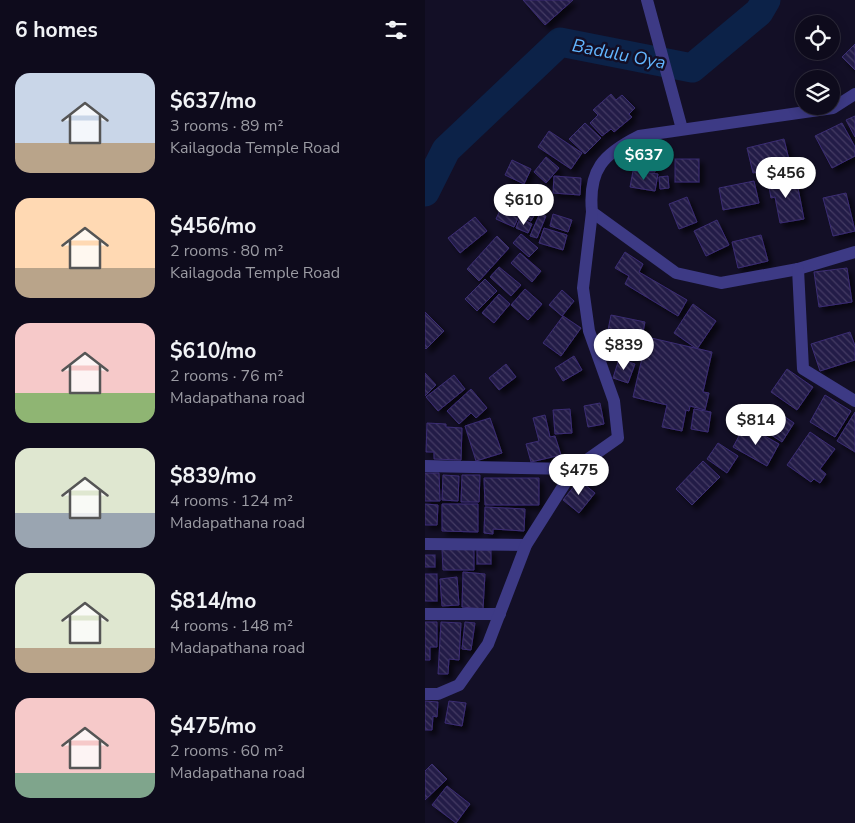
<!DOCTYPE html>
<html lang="en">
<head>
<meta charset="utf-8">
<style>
  :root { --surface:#0e0b1c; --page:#1c1929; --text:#f1f3f6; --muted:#9b9ba3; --line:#2e2b3b; --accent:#0f766e }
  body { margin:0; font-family:"Nunito Sans",sans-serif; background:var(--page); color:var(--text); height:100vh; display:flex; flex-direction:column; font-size:19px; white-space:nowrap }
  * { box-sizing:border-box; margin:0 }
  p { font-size:16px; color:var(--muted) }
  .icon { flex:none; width:28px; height:28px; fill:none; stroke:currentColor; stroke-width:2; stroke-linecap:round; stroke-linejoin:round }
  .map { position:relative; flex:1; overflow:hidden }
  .details { display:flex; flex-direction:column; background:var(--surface); width:425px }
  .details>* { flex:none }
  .tools { position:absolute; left:370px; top:15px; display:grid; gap:10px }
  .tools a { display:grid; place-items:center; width:45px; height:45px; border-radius:50%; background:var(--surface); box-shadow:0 2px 12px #0003,0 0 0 1px var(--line); font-size:25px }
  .price { position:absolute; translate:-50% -42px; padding:0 11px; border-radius:18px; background:#fff; color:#222; font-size:16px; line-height:32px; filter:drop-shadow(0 1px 2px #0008) }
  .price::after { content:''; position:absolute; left:50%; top:30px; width:15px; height:11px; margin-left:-8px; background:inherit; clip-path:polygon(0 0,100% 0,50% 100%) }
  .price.current { background:var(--accent); color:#fff }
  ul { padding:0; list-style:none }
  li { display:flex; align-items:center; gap:15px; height:125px; padding:0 15px }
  li span { display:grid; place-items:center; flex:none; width:140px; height:100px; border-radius:15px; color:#555 }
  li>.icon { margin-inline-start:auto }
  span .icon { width:60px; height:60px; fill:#fffc; stroke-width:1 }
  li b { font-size:21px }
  h2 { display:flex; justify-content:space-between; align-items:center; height:60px; padding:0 15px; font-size:21px }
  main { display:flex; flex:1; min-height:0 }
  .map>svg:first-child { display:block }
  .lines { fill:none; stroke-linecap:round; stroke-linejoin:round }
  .river { stroke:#0c2248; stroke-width:29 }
  .building { fill:url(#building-back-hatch); stroke:#3b2d73; filter:url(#shadow) }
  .minor { stroke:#3d3a85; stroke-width:12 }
  .labels { text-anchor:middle; stroke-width:5; stroke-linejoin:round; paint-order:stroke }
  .water-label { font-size:18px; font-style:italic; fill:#62b6ff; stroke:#130f26 }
</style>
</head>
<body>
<main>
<section class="details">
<h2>6 homes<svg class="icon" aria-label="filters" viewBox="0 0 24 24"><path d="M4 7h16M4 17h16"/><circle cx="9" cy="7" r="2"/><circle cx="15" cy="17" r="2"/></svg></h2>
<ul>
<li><span style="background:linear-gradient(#c9d6e8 70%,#b9a48a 0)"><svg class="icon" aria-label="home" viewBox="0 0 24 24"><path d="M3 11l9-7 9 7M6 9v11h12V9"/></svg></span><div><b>$637/mo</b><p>3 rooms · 89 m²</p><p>Kailagoda Temple Road</p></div></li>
<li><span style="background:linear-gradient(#ffd9b3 70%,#b9a48a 0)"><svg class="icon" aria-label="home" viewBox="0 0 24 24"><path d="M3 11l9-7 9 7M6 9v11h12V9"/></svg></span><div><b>$456/mo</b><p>2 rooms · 80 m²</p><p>Kailagoda Temple Road</p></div></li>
<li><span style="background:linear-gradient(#f6c9c9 70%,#8fb573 0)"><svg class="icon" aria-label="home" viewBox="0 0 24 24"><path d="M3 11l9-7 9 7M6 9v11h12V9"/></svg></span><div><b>$610/mo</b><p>2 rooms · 76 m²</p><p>Madapathana road</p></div></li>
<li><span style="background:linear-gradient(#dfe7d0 65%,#9aa5b1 0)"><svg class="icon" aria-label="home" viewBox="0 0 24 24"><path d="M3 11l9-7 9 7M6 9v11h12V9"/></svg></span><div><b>$839/mo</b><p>4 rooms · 124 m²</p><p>Madapathana road</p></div></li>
<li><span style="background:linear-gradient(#dfe7d0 75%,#b9a48a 0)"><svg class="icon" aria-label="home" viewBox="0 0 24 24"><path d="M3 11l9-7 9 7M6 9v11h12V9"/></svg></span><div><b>$814/mo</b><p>4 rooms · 148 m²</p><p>Madapathana road</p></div></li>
<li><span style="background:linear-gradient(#f6c9c9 75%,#7fa58c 0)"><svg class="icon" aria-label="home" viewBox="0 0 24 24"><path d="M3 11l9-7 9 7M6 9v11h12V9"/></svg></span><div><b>$475/mo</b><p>2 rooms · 60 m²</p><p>Madapathana road</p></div></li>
</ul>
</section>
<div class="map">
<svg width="430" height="823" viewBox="0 0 430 823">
  <defs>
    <pattern id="building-back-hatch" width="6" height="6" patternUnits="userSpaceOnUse" patternTransform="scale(1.25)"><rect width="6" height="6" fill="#241b47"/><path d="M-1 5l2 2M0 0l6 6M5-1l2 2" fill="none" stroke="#433b63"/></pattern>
    <filter id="shadow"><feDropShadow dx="4.5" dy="4.5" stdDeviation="2.5" flood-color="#0009"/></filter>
  </defs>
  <rect width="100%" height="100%" fill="#130f26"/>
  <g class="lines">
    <path class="river" d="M0,192L21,150L135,42L267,68L334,12L341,0"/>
  </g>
  <g class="building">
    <path d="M98,0H148L120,25Z"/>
    <path d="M430,44V70L417,57Z"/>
    <path d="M186,94L191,100L197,95L210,108L204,114L207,117L189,132L186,129L177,136L165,123L173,115L168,110Z"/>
    <path d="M430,116V137L421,120Z"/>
    <path d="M160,123L176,138L160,154L144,139Z"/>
    <path d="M417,123L430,147V156L407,168L390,136Z"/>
    <path d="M124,131L157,153L146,169L113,147Z"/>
    <path d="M359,139L365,164L328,173L322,148Z"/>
    <path d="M205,153L232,155L230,172L204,169Z"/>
    <path d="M121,157L134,168L121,183L109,172Z"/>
    <rect x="250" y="159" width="24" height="23"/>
    <path d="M87,160L106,169L99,184L80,175Z"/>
    <path d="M208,171L233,174L230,191L205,187Z"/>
    <path d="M358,173L360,185L372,183L379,219L355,223L350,197L346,198L342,176Z"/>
    <path d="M129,176L156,178L155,195L128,193Z"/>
    <path d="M243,176L244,188L235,189L234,177Z"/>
    <path d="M329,181L334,203L298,210L294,188Z"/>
    <path d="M85,188L103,196L89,227L71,219Z"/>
    <path d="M421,193L430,231L408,236L398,198Z"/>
    <path d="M262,197L272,222L254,229L244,204Z"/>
    <path d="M104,201L114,207L106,221L96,216Z"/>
    <path d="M115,213L121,216L112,238L105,236Z"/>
    <path d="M128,214L147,220L143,232L125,226Z"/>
    <path d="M50,217L62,231L35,253L23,238Z"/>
    <path d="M95,218L107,224L103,233L91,228Z"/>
    <path d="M292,220L304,245L281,256L269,231Z"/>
    <path d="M119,228L142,235L138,250L114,243Z"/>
    <path d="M96,234L113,248L104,257L88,243Z"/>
    <path d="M336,235L343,261L313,268L307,242Z"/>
    <path d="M72,236L84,248L54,281L42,269Z"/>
    <path d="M200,252L218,264L214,272L262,300L253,316L200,284L204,276L190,268Z"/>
    <path d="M95,253L116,271L107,282L86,263Z"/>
    <path d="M74,267L96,285L86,296L65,277Z"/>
    <path d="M422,268L427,302L394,307L389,272Z"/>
    <path d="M60,279L72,291L52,311L40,299Z"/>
    <path d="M100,289L117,304L103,320L86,305Z"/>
    <path d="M137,290L149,301L137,316L124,305Z"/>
    <path d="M74,294L85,304L69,323L57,313Z"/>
    <path d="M268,304L291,321L272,349L249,333Z"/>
    <path d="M0,312L19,331L1,349L0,348Z"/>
    <path d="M186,315L220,322L215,347L181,340Z"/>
    <path d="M138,316L156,328L136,356L118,343Z"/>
    <path d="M425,332L430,346V360L395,371L386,344Z"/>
    <path d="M222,337L287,352L278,392L284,393L280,410L265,406L264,411L261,410L257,431L237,427L242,405L208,397Z"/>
    <path d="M149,356L157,370L138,381L130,368Z"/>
    <path d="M194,359L210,364L203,383L188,378Z"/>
    <path d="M81,364L91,377L74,390L64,378Z"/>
    <path d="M362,369L388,387L372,410L346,392Z"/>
    <path d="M0,373L11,385L0,396Z"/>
    <path d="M29,375L40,389L13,411L1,397Z"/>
    <path d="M46,389L62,408L51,418L46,413L34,424L22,411Z"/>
    <path d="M400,395L426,411L410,437L385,422Z"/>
    <path d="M175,403L179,424L163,427L159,406Z"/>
    <path d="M344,406L369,423L357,442L331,425Z"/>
    <path d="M145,409L147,433L130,434L128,410Z"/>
    <path d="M269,409L286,412L283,432L266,429Z"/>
    <path d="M430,412V452L412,441Z"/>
    <path d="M120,415L125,437L130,436L136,455L106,462L101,444L114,441L108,418Z"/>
    <path d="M65,418L77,453L51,461L40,426Z"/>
    <path d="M2,423L21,424V427L37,428L36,460L9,459V452H1Z"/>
    <path d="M320,425L354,444L342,466L308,447Z"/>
    <path d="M385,432L410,449L395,469L401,474L395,483L389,479L386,482L362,465Z"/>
    <path d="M293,443L313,456L302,473L282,459Z"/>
    <path d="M278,461L295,477L267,505L251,489Z"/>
    <path d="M0,473H14L15,501H0Z"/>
    <path d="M18,475L34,476L33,501L17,500Z"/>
    <path d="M37,475H55L54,502H36Z"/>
    <path d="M59,478H114V505H60Z"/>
    <path d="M154,480L170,493L154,513L138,500Z"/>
    <path d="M0,504L13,505L12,525H0Z"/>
    <path d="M17,504H53V532L17,531Z"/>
    <path d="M60,507L100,509L99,531L68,529V534L59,533Z"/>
    <path d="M49,548V570H18L17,549Z"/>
    <rect x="52" y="550" width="14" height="14"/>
    <rect x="0" y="555" width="10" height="12"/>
    <path d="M38,572L60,574L58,609L37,607Z"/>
    <rect x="0" y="574" width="12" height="27"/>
    <path d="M32,577L34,605L17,606L15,579Z"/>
    <path d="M0,622H12V647H5V660H0Z"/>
    <path d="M16,622L36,623L34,660L24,659L23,674H13Z"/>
    <path d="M40,622L50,623L46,650L37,649Z"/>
    <path d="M0,701L13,702L12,717L8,716L7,730H0Z"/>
    <path d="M24,701L41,703L37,726L20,723Z"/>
    <path d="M7,764L22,779L0,800V771Z"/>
    <path d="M22,786L45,804L31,823L7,805Z"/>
  </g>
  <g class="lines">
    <g class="minor">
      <path d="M222,0L257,129"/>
      <path d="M430,94L408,108L214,136C178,154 163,170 167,212L251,273L296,283L373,269L430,252"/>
      <path d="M373,269L378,369L430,401"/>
      <path d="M0,466L149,469"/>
      <path d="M0,544L101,545"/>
      <path d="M0,614H75"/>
      <path d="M0,694H13L34,685L63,644L101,545L149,469L193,438L189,401L164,331L158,288L167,212"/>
    </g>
  </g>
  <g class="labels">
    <g class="water-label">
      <text transform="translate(194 54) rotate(11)" y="6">Badulu Oya</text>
    </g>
  </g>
</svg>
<div class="tools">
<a><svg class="icon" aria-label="locate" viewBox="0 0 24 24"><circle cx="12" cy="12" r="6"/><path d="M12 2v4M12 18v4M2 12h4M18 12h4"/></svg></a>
<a><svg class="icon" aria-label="layers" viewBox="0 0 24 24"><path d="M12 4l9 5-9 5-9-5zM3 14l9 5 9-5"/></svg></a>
</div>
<b class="price current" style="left:219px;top:181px">$637</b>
<b class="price" style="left:361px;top:199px">$456</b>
<b class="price" style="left:99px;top:226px">$610</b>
<b class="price" style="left:199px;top:371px">$839</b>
<b class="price" style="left:331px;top:446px">$814</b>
<b class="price" style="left:154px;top:496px">$475</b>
</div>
</main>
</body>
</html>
